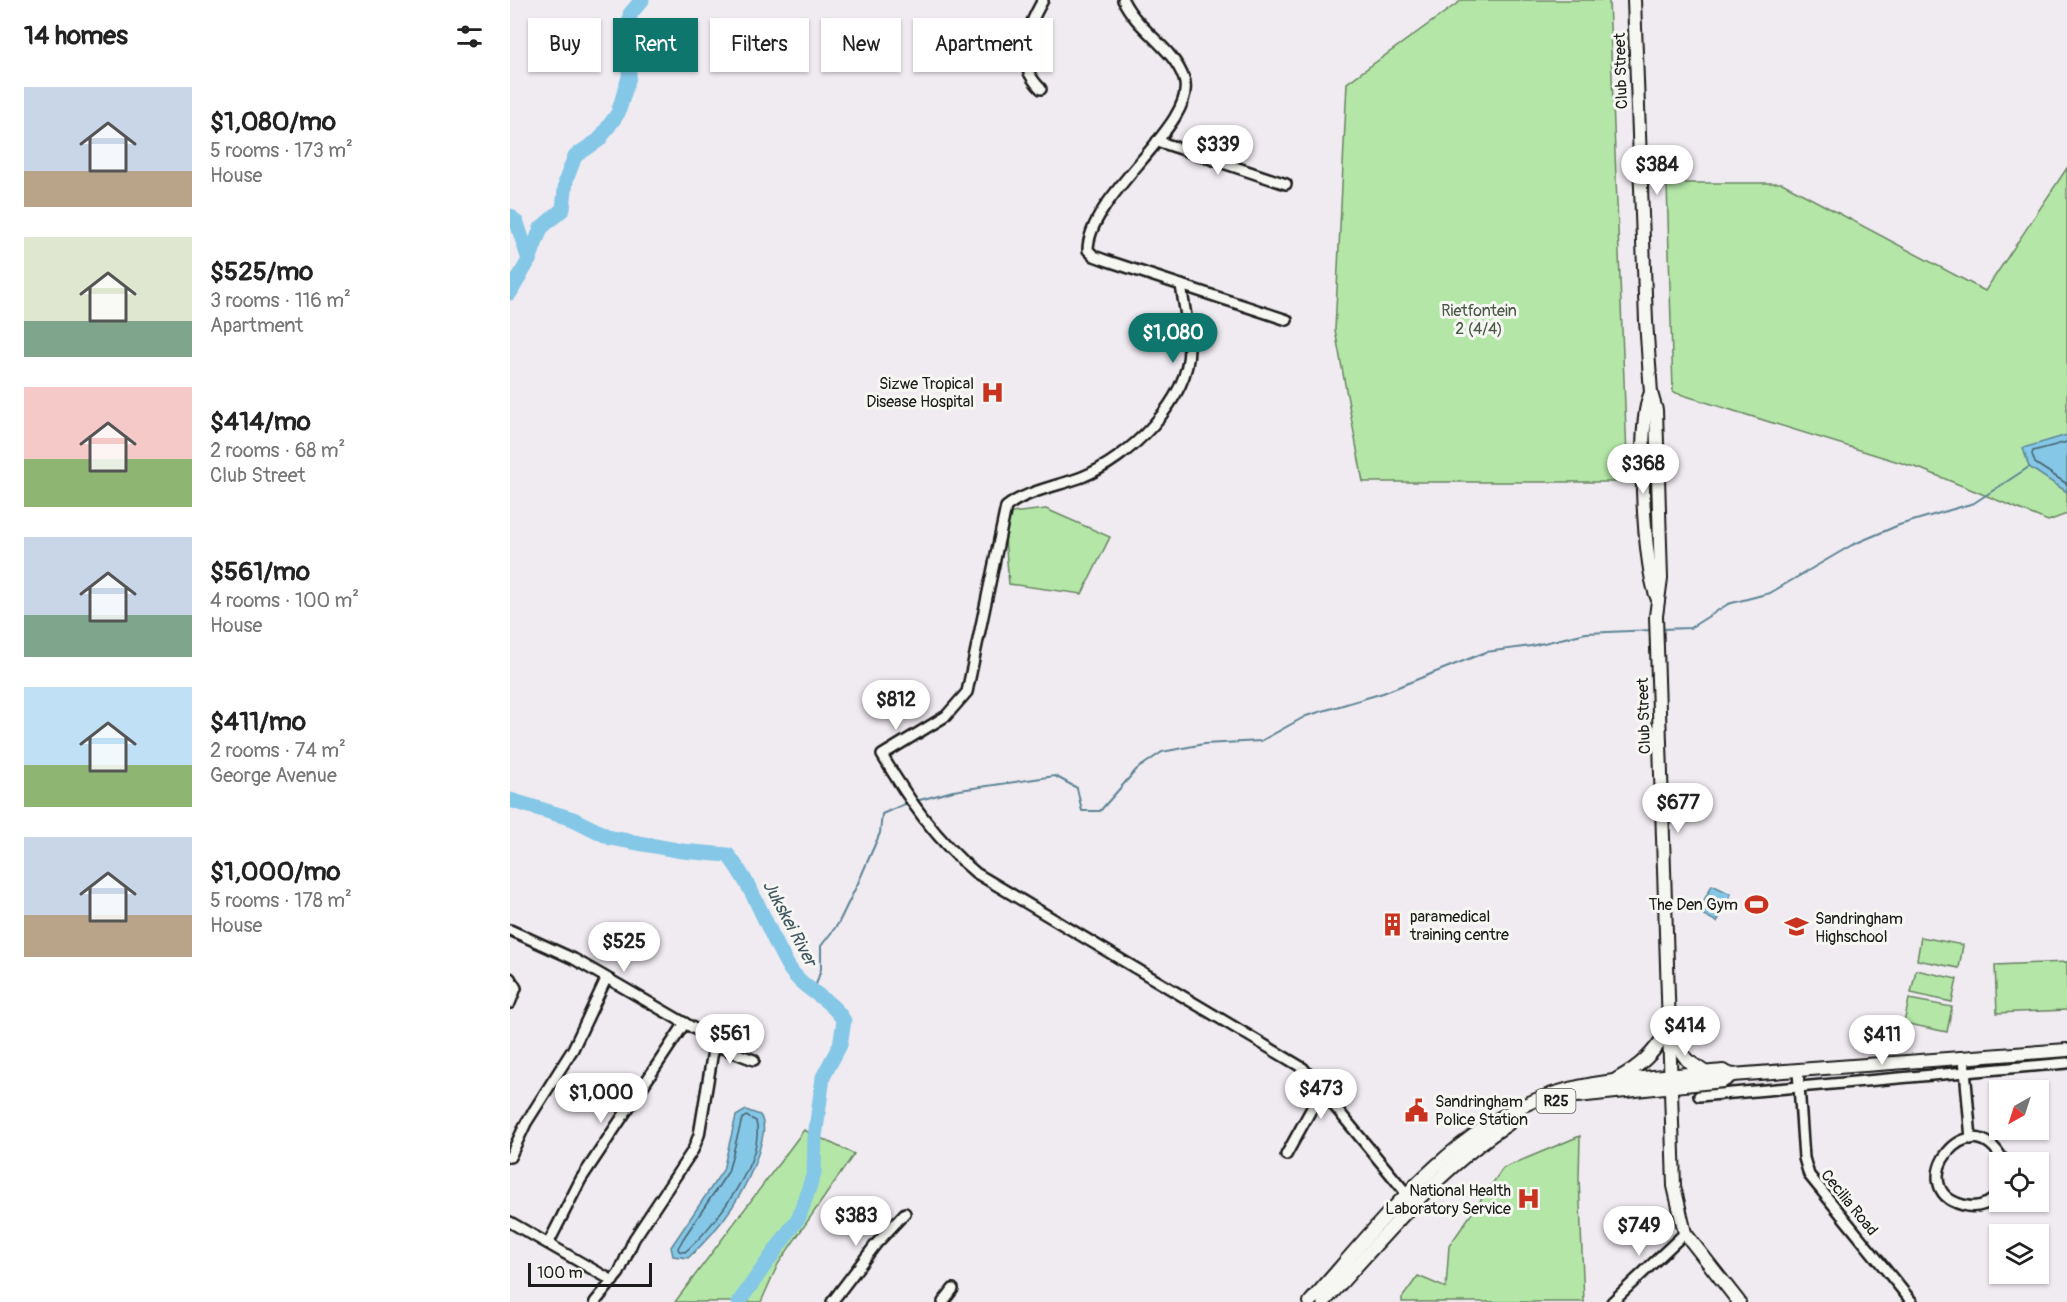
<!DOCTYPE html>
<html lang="en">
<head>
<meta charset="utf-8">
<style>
  :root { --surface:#fff; --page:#f6f6f6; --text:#222; --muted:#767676; --accent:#0f766e }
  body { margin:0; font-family:Pangolin,sans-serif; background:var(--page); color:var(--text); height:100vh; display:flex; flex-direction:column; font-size:22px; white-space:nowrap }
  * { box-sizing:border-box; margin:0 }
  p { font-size:20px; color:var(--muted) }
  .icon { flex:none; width:33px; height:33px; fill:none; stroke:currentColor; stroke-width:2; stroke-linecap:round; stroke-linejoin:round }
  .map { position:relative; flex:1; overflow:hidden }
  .side { display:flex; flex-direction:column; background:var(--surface); width:510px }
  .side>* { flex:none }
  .banner { position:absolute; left:18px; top:18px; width:570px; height:54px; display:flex; gap:12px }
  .needle { width:39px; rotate:219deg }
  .buttons { position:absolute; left:1479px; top:1080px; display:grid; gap:12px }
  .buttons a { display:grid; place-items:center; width:60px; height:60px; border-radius:0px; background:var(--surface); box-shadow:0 2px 4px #0004; font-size:30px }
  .scale { position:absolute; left:18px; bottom:15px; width:124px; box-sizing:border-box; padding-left:6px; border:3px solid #1c1c1c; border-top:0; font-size:16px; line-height:21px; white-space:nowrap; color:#1c1c1c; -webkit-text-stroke:4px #f6f6f2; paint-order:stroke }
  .price { position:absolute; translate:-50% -51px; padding:0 14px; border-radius:21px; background:#fff; color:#222; font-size:20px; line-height:39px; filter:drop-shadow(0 2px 3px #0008) }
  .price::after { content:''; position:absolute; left:50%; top:36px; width:18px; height:14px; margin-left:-9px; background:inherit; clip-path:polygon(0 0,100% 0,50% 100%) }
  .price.on { background:var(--accent); color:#fff }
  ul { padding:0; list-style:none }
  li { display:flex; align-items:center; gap:18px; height:150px; padding:0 24px }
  li span { display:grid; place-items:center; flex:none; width:168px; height:120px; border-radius:0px; color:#555 }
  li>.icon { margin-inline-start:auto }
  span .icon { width:72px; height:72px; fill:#fffc; stroke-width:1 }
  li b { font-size:26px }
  h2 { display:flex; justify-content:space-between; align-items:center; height:72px; padding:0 24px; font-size:26px }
  .tag { padding:0 21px; border-radius:0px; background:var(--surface); box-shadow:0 2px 4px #0004; font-size:21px; line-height:54px }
  .tag.on { background:var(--accent); color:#fff }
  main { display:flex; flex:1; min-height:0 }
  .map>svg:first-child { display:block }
  .green { fill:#b4e7a7; stroke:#688262; stroke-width:1.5 }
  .water { fill:#85c7e6; stroke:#5b8395; stroke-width:1.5 }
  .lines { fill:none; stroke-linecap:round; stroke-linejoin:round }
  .shore { stroke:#46606d; stroke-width:1.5 }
  .stream { stroke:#5b8395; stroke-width:2 }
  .river { stroke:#85c7e6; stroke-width:15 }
  .minor-casing { stroke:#1c1c1c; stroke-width:14 }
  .major-casing { stroke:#1c1c1c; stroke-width:16 }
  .minor { stroke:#f6f6f2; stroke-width:9 }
  .major { stroke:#f6f6f2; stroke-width:12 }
  .labels { text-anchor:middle; stroke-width:6; stroke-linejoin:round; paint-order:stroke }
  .shield { fill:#f6f6f2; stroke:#5d5d5c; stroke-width:1.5 }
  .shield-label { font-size:15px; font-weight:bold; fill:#1c1c1c }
  .street-label { font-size:16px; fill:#1c1c1c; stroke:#f6f6f2 }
  .park-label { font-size:16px; fill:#4a5946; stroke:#f6f6f2 }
  .poi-label { font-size:16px; fill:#1c1c1c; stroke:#f6f6f2; text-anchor:end }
  .water-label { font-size:18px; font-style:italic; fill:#415863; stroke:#f6f6f2 }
</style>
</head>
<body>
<main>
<section class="side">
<h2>14 homes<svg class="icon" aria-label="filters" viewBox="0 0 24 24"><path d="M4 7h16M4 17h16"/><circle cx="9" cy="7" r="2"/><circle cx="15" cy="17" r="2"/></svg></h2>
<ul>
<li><span style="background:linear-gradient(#c9d6e8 70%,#b9a48a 0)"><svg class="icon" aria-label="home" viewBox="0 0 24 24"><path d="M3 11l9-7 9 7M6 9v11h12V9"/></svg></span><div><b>$1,080/mo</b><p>5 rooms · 173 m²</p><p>House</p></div></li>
<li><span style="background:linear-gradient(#dfe7d0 70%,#7fa58c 0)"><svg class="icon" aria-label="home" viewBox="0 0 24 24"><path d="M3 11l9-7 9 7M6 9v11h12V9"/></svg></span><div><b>$525/mo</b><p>3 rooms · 116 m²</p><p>Apartment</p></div></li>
<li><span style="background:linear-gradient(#f6c9c9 60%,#8fb573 0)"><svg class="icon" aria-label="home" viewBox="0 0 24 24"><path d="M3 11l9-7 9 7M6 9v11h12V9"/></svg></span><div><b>$414/mo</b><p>2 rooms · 68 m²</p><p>Club Street</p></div></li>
<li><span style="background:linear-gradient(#c9d6e8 65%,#7fa58c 0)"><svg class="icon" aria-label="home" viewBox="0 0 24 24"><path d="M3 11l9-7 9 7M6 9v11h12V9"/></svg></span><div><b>$561/mo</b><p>4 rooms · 100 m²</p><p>House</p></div></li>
<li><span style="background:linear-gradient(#bfe0f5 65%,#8fb573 0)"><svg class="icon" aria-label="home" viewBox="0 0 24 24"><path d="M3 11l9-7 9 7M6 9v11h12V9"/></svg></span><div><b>$411/mo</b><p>2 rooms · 74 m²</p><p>George Avenue</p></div></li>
<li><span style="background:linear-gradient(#c9d6e8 65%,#b9a48a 0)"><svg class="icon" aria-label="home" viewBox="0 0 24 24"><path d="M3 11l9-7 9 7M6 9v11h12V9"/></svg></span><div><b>$1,000/mo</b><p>5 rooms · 178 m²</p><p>House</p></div></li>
</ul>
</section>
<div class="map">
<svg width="1557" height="1302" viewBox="0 0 1557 1302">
  <rect width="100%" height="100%" fill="#f0ebf1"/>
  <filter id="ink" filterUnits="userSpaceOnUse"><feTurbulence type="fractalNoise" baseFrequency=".0167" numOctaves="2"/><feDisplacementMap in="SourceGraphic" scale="12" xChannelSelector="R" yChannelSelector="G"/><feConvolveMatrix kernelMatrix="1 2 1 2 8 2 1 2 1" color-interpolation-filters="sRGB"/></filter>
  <g filter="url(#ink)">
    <g class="green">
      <path d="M952,0H1099L1118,482H853L825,330L837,83Z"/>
      <path d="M1557,168V514L1538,521L1411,469L1163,392L1157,183H1272L1475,291Z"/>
      <path d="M536,509L600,537L572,594L499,584L493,514Z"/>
      <path d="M1411,937L1453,945L1449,968L1407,960Z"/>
      <path d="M1557,962V1010L1487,1013L1485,965Z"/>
      <path d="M1406,970L1447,979L1442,1002L1401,993Z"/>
      <path d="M1399,999L1442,1007L1437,1032L1394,1023Z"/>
      <path d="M294,1130L344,1154L268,1264L251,1302H165Z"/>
      <path d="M1070,1136L1069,1178L1074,1302H892V1298L908,1276L936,1288L939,1246L993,1168Z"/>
    </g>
    <g class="water">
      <path d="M1557,435V492L1519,467L1513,448Z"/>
      <path d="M1202,885L1221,894L1207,922L1188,912Z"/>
      <path d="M236,1110L250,1115C257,1127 252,1139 249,1151C236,1193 211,1228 178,1258L163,1256L161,1247L213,1170L226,1116Z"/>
    </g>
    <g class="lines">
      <g class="shore">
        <path d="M1557,442L1523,451L1522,454L1525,463L1557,484"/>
        <path d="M236,1116L246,1121C256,1160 203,1228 175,1252L169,1251L168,1248L173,1239L218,1172L232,1119Z"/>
      </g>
      <g class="stream">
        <path d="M1151,629L1180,628L1218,604L1260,593L1342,545L1389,525L1464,503L1519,467"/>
        <path d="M406,801L443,791L545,776L567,788L572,811H590L627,769L652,752L694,744L751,741L796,716L873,693L976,652L1021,646L1076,633L1142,630"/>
        <path d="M304,991L311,969V946L328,924L348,883L370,833L372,814L397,803"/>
      </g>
      <g class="river">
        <path d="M0,216L7,223L19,260"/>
        <path d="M0,293L19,260L31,228L53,209L56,180L65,156L89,140L108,113L119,77L120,14L132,0"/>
        <path d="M0,800L63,819L101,838L172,851L218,855C245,889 257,930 278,966C292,990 320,997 334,1021L330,1045L313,1077L305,1137L304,1173L289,1217L229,1302"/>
      </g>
      <defs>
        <g id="minor">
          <path d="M613,0C628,31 663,47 674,79C689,123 578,195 578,250L584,256L595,260L671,285C674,306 679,327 679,348C679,401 618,459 572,477C548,486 516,491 496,507L457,692L436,716L372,755C398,799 427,841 466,873L793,1068L901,1199"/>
          <path d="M531,89C502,60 516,30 533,0"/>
          <path d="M647,141L776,184"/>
          <path d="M671,285L777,320"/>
          <path d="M0,930L64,959L197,1036L204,1045L244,1060"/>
          <path d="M0,978L6,988L0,1003"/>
          <path d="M1454,1058L1461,1139"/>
          <path d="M1288,1071L1294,1158L1299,1175L1402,1302"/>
          <path d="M1189,1096L1557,1063"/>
          <path d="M776,1155L812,1090"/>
          <path d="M0,1157L16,1123L63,1049L96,979"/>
          <path d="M1490,1193C1480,1204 1467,1209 1453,1205C1391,1189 1460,1095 1494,1162"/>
          <path d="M0,1222L103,1281"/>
          <path d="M39,1242L71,1179L175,1023"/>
          <path d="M85,1302L109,1273L124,1239L183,1150L189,1135L204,1045"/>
          <path d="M322,1302L366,1244L395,1213"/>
          <path d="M433,1302L443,1289"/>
          <path d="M1102,1302L1175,1233"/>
        </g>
        <g id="major">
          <path d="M1124,0L1136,321L1141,393L1146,410L1151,578L1146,616L1164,1186L1175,1233L1229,1302"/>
          <path d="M1141,393C1126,421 1133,566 1147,597"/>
          <path d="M1160,1037L1177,1060L1196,1073"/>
          <path d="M1107,1079C1131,1066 1144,1053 1158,1030"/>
          <path d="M1067,1096L1213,1081L1222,1075"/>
          <path d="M800,1302C867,1227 943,1126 1042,1094C1096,1077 1157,1077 1213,1071L1222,1075L1557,1050"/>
          <path d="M814,1302C872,1239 926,1171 998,1124"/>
        </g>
      </defs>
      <use href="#minor" class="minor-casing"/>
      <use href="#major" class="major-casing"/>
      <use href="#minor" class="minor"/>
      <use href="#major" class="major"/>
    </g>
  </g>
  <defs>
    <symbol id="hospital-bare" viewBox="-9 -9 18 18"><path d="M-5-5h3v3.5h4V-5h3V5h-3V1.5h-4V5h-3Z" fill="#c8321e" stroke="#f6f6f2" stroke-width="2.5" paint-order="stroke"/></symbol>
    <symbol id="stadium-bare" viewBox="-9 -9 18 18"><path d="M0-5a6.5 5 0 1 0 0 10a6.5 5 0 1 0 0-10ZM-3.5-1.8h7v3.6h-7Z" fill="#c8321e" stroke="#f6f6f2" stroke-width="2.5" paint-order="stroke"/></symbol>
    <symbol id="building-bare" viewBox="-9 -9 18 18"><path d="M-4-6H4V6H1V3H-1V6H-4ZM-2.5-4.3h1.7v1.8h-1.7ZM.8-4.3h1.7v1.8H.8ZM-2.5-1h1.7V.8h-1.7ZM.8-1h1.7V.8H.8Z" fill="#c8321e" stroke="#f6f6f2" stroke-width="2.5" paint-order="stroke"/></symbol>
    <symbol id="school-bare" viewBox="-9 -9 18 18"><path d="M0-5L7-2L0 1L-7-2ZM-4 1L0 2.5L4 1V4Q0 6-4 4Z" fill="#c8321e" stroke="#f6f6f2" stroke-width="2.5" paint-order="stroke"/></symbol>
    <symbol id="civic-bare" viewBox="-9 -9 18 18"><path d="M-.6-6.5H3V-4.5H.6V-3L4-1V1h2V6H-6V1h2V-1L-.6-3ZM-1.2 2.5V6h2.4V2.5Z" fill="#c8321e" stroke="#f6f6f2" stroke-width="2.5" paint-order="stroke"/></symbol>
  </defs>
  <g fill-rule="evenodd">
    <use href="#hospital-bare" x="466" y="376" width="33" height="33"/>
    <use href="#stadium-bare" x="1230" y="888" width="33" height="33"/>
    <use href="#building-bare" x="866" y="908" width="33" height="33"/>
    <use href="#school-bare" x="1270" y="910" width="33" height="33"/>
    <use href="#civic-bare" x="890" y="1094" width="33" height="33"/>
    <use href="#hospital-bare" x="1002" y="1182" width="33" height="33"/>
  </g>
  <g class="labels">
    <rect class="shield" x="1026.5" y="1089" width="39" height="24" rx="4.5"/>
    <g class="shield-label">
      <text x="1046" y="1106">R25</text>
    </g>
    <g class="street-label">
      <text transform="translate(1110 71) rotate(-92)" y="6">Club Street</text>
      <text transform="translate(1133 716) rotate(-92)" y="6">Club Street</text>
      <text transform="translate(1340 1202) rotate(51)" y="6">Cecilia Road</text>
    </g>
    <g class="park-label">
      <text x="969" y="316">Rietfontein<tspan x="969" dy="18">2 (4/4)</tspan></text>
    </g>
    <g class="poi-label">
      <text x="464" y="389">Sizwe Tropical<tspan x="464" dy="18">Disease Hospital</tspan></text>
      <text x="1228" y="910">The Den Gym</text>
      <text x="900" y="922" text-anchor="start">paramedical<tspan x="900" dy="18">training centre</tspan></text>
      <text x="1305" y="924" text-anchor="start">Sandringham<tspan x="1305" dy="18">Highschool</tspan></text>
      <text x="925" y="1107" text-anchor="start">Sandringham<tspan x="925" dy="18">Police Station</tspan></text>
      <text x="1001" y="1196">National Health<tspan x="1001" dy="18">Laboratory Service</tspan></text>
    </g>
    <g class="water-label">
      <text transform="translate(280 923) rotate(62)" y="6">Jukskei River</text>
    </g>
  </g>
</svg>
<div class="buttons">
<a><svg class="needle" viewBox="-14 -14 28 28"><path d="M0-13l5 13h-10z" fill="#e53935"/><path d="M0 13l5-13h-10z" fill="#767676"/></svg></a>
<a><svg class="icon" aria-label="locate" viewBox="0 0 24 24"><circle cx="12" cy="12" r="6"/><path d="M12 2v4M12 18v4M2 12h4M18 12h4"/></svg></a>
<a><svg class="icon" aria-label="layers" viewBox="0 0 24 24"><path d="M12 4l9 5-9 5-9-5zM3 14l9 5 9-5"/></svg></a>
</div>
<div class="scale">100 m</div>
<b class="price" style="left:708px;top:176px">$339</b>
<b class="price" style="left:1147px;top:196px">$384</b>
<b class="price on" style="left:663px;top:364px">$1,080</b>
<b class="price" style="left:1133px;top:495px">$368</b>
<b class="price" style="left:386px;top:731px">$812</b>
<b class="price" style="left:1168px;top:834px">$677</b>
<b class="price" style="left:114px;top:973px">$525</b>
<b class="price" style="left:1175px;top:1057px">$414</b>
<b class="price" style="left:220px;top:1065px">$561</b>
<b class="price" style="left:1372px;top:1066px">$411</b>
<b class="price" style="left:811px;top:1120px">$473</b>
<b class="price" style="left:91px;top:1124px">$1,000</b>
<b class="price" style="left:346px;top:1247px">$383</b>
<b class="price" style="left:1129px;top:1257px">$749</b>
<div class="banner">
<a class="tag">Buy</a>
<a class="tag on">Rent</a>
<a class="tag">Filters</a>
<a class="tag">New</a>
<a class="tag">Apartment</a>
</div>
</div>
</main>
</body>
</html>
